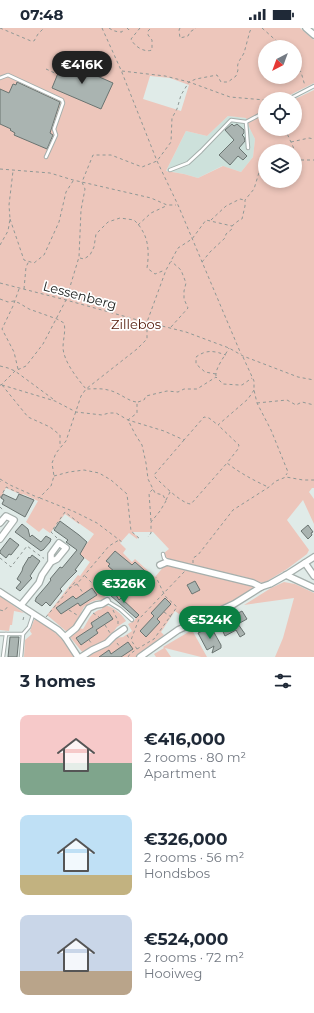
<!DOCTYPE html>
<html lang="en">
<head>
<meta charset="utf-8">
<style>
  :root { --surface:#fff; --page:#f6f6f7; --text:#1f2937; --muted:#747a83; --accent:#0b8043 }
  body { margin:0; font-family:Montserrat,sans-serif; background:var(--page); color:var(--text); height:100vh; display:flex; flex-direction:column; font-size:15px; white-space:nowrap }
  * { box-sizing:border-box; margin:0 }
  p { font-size:13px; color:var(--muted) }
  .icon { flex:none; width:22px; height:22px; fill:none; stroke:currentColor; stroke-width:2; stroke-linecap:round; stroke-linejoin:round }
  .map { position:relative; height:629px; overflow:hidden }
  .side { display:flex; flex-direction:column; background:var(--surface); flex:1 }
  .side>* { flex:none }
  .needle { width:26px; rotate:221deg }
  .buttons { position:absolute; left:258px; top:12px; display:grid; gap:8px }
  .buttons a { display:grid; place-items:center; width:44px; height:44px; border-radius:50%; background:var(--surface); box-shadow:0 2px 6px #0003; font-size:20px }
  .price { position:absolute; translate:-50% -34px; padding:0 9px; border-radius:14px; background:var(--accent); color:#fff; font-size:13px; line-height:26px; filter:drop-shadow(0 1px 2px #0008) }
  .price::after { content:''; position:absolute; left:50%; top:24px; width:12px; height:9px; margin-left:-6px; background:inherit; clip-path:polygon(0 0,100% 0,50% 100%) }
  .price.current { background:#222; color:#fff }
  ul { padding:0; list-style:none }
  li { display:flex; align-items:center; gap:12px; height:100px; padding:0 20px }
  li span { display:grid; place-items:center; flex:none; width:112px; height:80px; border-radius:8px; color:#555 }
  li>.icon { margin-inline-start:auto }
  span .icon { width:48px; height:48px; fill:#fffc; stroke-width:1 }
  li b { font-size:17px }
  h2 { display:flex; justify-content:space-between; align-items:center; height:48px; padding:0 20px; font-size:17px }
  .status { display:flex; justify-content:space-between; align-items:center; height:28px; padding:0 20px; background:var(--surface); direction:ltr }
  .status svg { height:11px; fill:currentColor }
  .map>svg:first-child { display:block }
  .built { fill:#cde1db }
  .green { fill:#edc6bb; fill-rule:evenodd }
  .building { fill:#aab4b1; stroke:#6a7471 }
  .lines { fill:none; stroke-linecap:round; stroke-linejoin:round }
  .service-casing { stroke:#a5afac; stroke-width:4.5 }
  .minor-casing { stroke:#a5afac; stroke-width:8 }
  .path { stroke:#8f9895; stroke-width:1; stroke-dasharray:3 3; stroke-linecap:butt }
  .service { stroke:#fff; stroke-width:2.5 }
  .minor { stroke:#fff; stroke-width:5.5 }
  .labels { text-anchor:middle; stroke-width:3.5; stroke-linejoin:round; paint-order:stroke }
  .street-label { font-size:13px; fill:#171b19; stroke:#fff }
  .park-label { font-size:13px; fill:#511707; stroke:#fff }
</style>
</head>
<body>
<div class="status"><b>07:48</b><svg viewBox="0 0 49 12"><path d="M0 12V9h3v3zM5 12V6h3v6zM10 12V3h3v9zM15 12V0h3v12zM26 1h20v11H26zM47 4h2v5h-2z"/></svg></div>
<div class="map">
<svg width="314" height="629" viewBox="0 0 314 629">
  <rect width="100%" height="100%" fill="#e0ebe8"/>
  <path class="built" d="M228,88L247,90L250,101L255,111L253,129L241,144L222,138L198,150L184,146L166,143L186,103L207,108Z"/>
  <g class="green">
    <path d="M0,0H300L314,12V55L282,71H265V101H295V71L314,62V460H312L309,464L314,471V496L303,472L287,492L309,522L307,526L287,541L264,555L258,554L245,549L168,532L165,530L164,525L169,521L153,504H132L138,509L137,511L129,505L120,515L126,521L123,525L132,534L135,531L155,549L165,537H174L244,554L255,559C248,569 203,588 189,593L175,583L161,604L164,607L140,625L137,629H85L116,610L123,609L132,603L128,596L134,593L138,587L122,573H116L108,563L110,556L108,554L106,559V567L103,572H97L91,574L84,579L76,595L67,604L47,587L78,547L80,548L90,534L79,526L94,506L80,496H79L65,486L50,505L43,500L39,504L26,494L38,473L23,466L22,467L6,460L0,471ZM265,19H295V49H265ZM150,48L170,50L189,57L181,83L143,71ZM228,88L246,90L250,101L255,111L253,129L241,144L223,138L198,150L184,146L166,143L186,103L207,108ZM265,123H295V153H265Z"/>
    <path d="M284,554L295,556L314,565V629H275L283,610L294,570L244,577L271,560Z"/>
    <path d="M0,568L24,585L14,583L12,597H10L9,603L0,602Z"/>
    <path d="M103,577C113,578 121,585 126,593L117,599L106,614L88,621L83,625L70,609L77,603L79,600L83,601C89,592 90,584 102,581V578Z"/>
    <path d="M36,591L49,599L63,612L74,629H24L25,612L32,606L30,603L34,592Z"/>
    <path d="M192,602L207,629H201L165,620L171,629H156L154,626L164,620L163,619Z"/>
  </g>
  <g class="building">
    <path d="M63,33L113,55L101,81L52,60Z"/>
    <path d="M17,54L60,74L50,105L53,107L47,121L14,107L15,105L10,102L11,101L0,96V61L9,65L13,56L16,57Z"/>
    <path d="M232,96L234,98L237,96L244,102V105L242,107L244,109L245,113L239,120L247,128L243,132L238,128L230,137L219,127L234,112L225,102Z"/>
    <path d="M3,466L16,472L19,466L34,472L25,489L2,476L4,472L1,470Z"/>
    <path d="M60,493L79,507L87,514L80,526L84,530L75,542L77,543L68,552L60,561L62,563L50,578L46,574L42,578L35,573L36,571V570L48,556L51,552L50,551L60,539L62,540L77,522L66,514L68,512L54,502Z"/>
    <path d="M22,496L28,501L30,509L32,507L41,514L46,508L51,511L50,514L43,522H42L41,523L15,504Z"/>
    <path d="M308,497L313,504L311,505L312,507L308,511L301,503Z"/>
    <path d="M10,510L19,517L11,527L9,526L6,530L0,525V523Z"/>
    <path d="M115,523L132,537L135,534L153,550L138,567L131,561L139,551L132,545L130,546L127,544L122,550L108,538L110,536L106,533Z"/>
    <path d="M32,527L40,533L30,548L32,550L20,563L16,560L21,554L17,551L22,543L23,539L29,529L30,530Z"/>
    <path d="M195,553L200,562L192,566L187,557Z"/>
    <path d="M92,560L97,567L80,578L78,575L61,586L56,580L73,568L76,571Z"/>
    <path d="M113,562L119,572L121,570L139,587L136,590L110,567L109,565Z"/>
    <path d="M165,570L171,576L157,591L160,594L146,609L140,603L154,588L151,585Z"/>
    <path d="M242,583L247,591L238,596L245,606L240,609L236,602L225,608L219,595Z"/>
    <path d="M108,584L113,591L96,602L98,605L81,617L76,610L93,599L91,595Z"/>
    <path d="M211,599L221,617V620L212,625L214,618L207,622L198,605Z"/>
    <path d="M10,609H19L17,629H8Z"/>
    <path d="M128,614L133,621L121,629H99L109,622L111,626Z"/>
  </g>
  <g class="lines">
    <defs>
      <g id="service">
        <path d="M0,50L8,47L62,72L63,75L54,101L56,107L46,129"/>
        <path d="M289,71L314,58"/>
        <path d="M246,94L248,120"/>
        <path d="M170,142L188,135L201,123L231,92L246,94L265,84"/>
        <path d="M163,526L164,530L167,533"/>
        <path d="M107,573L120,581L132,592"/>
        <path d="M0,606H23L29,599L33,587"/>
        <path d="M3,629L6,606"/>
        <path d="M21,629L23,606"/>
      </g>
      <g id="minor">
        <path d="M306,0L314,7"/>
        <path d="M0,495L6,488L14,492L0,511"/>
        <path d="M305,535L314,548"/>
        <path d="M160,537L167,534L253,555L261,559"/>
        <path d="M286,547L314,560"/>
        <path d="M0,564L58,602L65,609L78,629"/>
        <path d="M21,577L39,555L42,547L51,534L57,531L66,520L59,515L51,526V534"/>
        <path d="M65,609L76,600L89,580L96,577L102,576L107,573"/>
        <path d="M81,629L92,622L107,615L114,608L124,601"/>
        <path d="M140,629L178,602L234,576L261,559L270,556L286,547L314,529"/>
      </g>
    </defs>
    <use href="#service" class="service-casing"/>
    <use href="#minor" class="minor-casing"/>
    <g class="path">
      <path d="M0,0L31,13H34L38,6L44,0"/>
      <path d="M102,0L121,42L157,133L178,177L241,326"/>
      <path d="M109,0C113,3 117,4 122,4L123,0"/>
      <path d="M127,0L129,2L131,0"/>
      <path d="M140,0L131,11C134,18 144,25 152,22V12L148,7V3L151,0"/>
      <path d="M180,0L179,2L180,10L188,8L190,4L196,0"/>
      <path d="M262,0L280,16L282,19"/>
      <path d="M295,37L301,44L305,58"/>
      <path d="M46,41L57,46"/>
      <path d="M122,43L165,48L189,54L196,51L217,47L221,54H228L236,48L238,42C236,35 241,31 244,25C246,18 248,10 250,3L252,0"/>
      <path d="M285,101L295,123"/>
      <path d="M291,114L309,110L314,111"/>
      <path d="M295,124L299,132"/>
      <path d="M295,132H314"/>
      <path d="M0,141L50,145L73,152L151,170L167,177H176"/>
      <path d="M10,191L24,232L34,235L44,227L59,194L66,164L73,153"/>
      <path d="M211,192L226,178L240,171L244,172"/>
      <path d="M138,197L151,185L166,178"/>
      <path d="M0,217L8,203L10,191L9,177L13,143"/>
      <path d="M80,230L84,231L90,227L94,219L96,206L108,194L120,190L134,192C137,195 140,198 142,202C149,213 149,227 147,240L155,246L165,242"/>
      <path d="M202,234L210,224L225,210L226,206L232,201V198L238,193L242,191L245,178V172L254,161L261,138L265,137"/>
      <path d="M0,255L66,272L134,291L186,304L229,320L243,328L298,349L314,352"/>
      <path d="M24,261L26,239L29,233"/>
      <path d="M0,271L8,274L14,273L19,275L29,281L57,291L64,295C66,303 63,311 63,320C64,334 77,350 86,361L137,321L147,311V294L166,242L178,220L192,211L206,192L232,198"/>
      <path d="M171,299L188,280L184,271V263L186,255L181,242L171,233"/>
      <path d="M243,329L254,353V362L257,375L271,402L288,444L286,447"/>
      <path d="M0,338L8,340L15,343L53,371"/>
      <path d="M18,341L14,324L2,301L13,278L19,261"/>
      <path d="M216,346L205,344L196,336V329C207,321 214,323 226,327"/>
      <path d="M216,348C215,340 225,328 229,320"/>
      <path d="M0,357H1L15,343L26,338L43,316L66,272L79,229L81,182L85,161L82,154L93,127H111L142,139L157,133L171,114L172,90L177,81L181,67L189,54L230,69L265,72"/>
      <path d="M2,357L55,373L76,384L102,387L109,385H116L128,392L164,403L184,412L204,389L209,390L218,397"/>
      <path d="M2,357L28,389L50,399L60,407V419"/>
      <path d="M254,362L248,371L218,397L239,417L238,421L227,435C240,445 253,452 268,459"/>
      <path d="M138,374L144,372L146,368L167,363L178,364L184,361H197L216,349L223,356L239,357H242L252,350"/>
      <path d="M257,375L287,372L296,377L302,374L314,377"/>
      <path d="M184,412L154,447L155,449C162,456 182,476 191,476L227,435"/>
      <path d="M54,448L69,444L84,442L99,445L111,452L127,466L131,503L140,511"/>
      <path d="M0,451L10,457L39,470L51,458L54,448L52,435L56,425L66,413L81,368L86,361C93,361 101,360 108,362C119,364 129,374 137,374V385L128,392L135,406L142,417L146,435L148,451L155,465L163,467L166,473L160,483L151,494V505L148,509"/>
      <path d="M0,454V453"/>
      <path d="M0,470L6,459L21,466"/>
      <path d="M40,470L75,484L97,495L122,514"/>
      <path d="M166,472L170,464"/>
      <path d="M0,479L4,483"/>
      <path d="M151,493L149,465L153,461"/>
      <path d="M57,510L51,504L65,484L79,495"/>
      <path d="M0,530L11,539L27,518L43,530H44"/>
      <path d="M193,535V530L198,527L233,482L269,459L276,453L286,449L303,452H314"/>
      <path d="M85,548L104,567"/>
      <path d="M77,556L83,565"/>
      <path d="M69,560L77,556L109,518L119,512"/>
      <path d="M0,582L4,583L9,577"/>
      <path d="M69,582L77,587"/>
      <path d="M113,582L118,593V598"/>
      <path d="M164,584L171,589"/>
      <path d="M93,585L99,589"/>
      <path d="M46,589L75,554L76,555"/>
      <path d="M23,592L24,588"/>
      <path d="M105,597L110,605"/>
      <path d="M127,607L130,612"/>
      <path d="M89,612L92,616"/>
      <path d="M117,615L120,619"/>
      <path d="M137,621L154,611L177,579L165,568L156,549"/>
      <path d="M128,629L130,626L137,621L131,612L139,591L185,543"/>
    </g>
    <use href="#service" class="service"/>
    <use href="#minor" class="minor"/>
  </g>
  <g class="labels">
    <g class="street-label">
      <text transform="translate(80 267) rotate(15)" y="5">Lessenberg</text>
    </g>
    <g class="park-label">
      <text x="136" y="301">Zillebos</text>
    </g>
  </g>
</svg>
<div class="buttons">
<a><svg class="needle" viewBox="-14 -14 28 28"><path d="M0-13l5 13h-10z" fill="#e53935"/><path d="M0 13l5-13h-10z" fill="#747a83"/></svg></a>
<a><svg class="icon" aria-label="locate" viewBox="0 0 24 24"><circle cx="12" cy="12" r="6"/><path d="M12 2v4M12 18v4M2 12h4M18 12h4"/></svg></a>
<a><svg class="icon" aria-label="layers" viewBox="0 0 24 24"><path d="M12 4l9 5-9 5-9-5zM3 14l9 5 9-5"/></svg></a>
</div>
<b class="price current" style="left:82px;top:57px">€416K</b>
<b class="price" style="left:124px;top:576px">€326K</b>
<b class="price" style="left:210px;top:612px">€524K</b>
</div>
<section class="side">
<h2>3 homes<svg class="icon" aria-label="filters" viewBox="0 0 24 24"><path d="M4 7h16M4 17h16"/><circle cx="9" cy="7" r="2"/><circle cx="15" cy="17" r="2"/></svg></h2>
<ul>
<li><span style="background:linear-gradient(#f6c9c9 60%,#7fa58c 0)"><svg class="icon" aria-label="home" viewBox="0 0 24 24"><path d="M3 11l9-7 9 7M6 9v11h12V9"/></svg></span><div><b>€416,000</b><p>2 rooms · 80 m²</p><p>Apartment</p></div></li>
<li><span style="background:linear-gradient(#bfe0f5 75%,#c2b280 0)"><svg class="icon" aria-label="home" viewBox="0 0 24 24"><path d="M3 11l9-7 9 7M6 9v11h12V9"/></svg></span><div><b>€326,000</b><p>2 rooms · 56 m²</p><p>Hondsbos</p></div></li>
<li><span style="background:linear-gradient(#c9d6e8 70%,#b9a48a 0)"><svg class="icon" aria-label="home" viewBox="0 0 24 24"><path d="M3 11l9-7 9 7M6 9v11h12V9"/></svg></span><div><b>€524,000</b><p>2 rooms · 72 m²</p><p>Hooiweg</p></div></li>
</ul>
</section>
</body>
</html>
